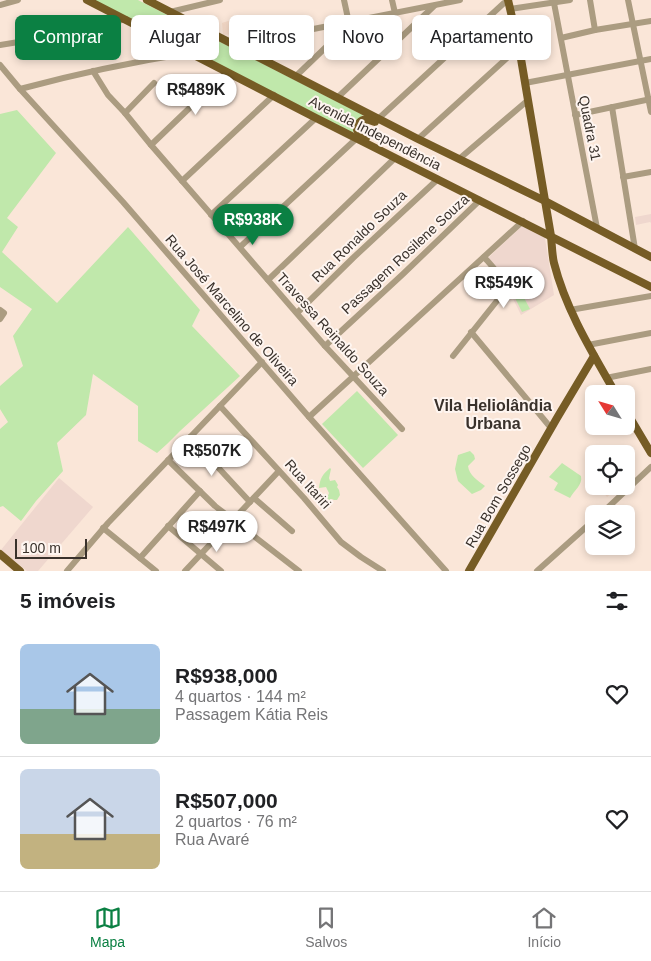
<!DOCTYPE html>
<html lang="pt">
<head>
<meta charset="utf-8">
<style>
  :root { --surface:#fff; --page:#f2f2f2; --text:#202124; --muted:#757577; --line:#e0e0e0; --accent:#0b8043 }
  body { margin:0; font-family:Helvetica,sans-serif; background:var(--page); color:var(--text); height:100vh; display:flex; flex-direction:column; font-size:19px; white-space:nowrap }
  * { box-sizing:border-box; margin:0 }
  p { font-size:16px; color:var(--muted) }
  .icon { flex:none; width:28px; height:28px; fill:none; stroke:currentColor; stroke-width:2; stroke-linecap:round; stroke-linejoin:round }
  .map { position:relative; height:571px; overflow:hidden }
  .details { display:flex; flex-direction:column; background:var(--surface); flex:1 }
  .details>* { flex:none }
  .guide { position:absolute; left:15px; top:15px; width:621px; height:45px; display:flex; gap:10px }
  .needle { width:32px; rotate:307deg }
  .buttons { position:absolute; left:585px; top:385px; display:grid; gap:10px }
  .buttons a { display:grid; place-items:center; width:50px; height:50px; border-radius:8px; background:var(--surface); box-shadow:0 2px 8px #0003; font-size:25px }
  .scale { position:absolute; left:15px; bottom:12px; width:72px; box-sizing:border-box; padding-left:5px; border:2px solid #39312b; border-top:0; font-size:14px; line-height:18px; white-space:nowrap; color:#39312b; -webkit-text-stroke:4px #fef5f0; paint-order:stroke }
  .price { position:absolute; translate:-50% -42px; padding:0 11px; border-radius:18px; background:#fff; color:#222; font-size:16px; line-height:32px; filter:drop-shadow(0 1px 2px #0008) }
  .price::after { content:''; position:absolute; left:50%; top:30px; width:15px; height:11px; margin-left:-8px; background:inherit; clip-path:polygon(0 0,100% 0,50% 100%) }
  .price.current { background:var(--accent); color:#fff }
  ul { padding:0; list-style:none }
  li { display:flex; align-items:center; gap:15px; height:125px; padding:0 20px }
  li+li { border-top:1px solid var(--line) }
  li span { display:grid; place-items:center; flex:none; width:140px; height:100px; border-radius:8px; color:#555 }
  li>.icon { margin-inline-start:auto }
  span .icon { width:60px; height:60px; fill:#fffc; stroke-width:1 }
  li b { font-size:21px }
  h2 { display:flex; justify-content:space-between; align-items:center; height:60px; padding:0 20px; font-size:21px }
  .chip { padding:0 18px; border-radius:8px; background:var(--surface); box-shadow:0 2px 8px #0003; font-size:18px; line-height:45px }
  .chip.current { background:var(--accent); color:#fff }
  .tab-bar { display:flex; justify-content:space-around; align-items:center; height:70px; border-top:1px solid var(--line); background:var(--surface); font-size:14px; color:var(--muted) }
  .tab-bar a { display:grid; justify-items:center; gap:2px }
  .tab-bar .current { color:var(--accent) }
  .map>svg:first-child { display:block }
  .built { fill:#f5dac8 }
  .education { fill:#efd7ce }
  .green { fill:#c0e8ab }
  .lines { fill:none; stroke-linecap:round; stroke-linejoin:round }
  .minor { stroke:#ab9c81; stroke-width:6 }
  .major { stroke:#765c25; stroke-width:8 }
  .labels { text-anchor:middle; stroke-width:4; stroke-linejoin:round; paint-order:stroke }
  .street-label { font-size:14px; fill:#39312b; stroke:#fef5f0 }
  .quarter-label { font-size:16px; font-weight:bold; fill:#39312b; stroke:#fef5f0 }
</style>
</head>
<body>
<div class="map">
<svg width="651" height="571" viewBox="0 0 651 571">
  <rect width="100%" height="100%" fill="#fae6d8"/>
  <g class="built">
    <path d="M231,20L234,34L223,35L222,23Z"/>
    <path d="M250,22L251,30L244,37L239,38L236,25L242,24L243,33H247L245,23Z"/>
    <path d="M598,486H620L607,497Z"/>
  </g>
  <g class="education">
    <path d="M651,214V223L650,222L636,225L635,217Z"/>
    <path d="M523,225L545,238L554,295L521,315L500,272L488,258Z"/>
    <path d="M59,478L93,507L38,571H27L1,550Z"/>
  </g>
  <g class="green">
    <path d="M92,0H138L363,115C356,121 354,125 353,133Z"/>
    <path d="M17,110L56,153L7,218L18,227L2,252L57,303L128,227L200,310L192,326L240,376L180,431L167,444L157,453L138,441V406L93,374L86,415L57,443L63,471L36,501L21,521L3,506L0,507V429L8,422L0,409V386L23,366L13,336L32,309L0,287V114Z"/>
    <path d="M522,294L530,309L522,312L515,298Z"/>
    <path d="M357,391L398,435L363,468L322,424Z"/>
    <path d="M470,451L474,455L475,459L468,466C469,475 478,481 485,486L481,490L472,494L458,481L455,469L458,455Z"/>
    <path d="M562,463L581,476C583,485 574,490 570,498L554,490L558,483L549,477Z"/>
    <path d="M330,468L331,469L329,478L330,481L335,480L338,485L337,487L339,490L340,495L337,500H334L332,499L329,500L327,498L329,493L326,487L319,488C320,478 323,474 330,468Z"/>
  </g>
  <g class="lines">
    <g class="minor">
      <path d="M344,0L349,23"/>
      <path d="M392,0L395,13"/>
      <path d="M590,0L595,30"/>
      <path d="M628,0L651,112"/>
      <path d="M554,3L597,228"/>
      <path d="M0,5L18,0"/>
      <path d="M510,9L570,0"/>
      <path d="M170,12L220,0"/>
      <path d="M561,38L595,30L651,21"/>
      <path d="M0,45L55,36L126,19"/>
      <path d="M237,46L288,34L460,0"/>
      <path d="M0,65L20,89L123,202L309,417L446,571"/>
      <path d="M93,71L108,95L125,113L151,145L325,346L402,429"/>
      <path d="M296,76L351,23"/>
      <path d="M525,83L651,59"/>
      <path d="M20,89C76,74 132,62 189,53"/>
      <path d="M337,98L434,6"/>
      <path d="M612,107L635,249"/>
      <path d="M125,113L154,83"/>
      <path d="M575,115L651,99"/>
      <path d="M378,119L504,3L509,0"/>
      <path d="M418,139L519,47"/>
      <path d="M151,145L227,72"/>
      <path d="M459,159L527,101"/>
      <path d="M623,177L651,172"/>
      <path d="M182,181L274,95"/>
      <path d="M211,215L316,118"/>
      <path d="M240,247L357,138"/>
      <path d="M268,280L395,158"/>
      <path d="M0,310L4,313L0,319"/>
      <path d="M570,310L651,296"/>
      <path d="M297,313L353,258L438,179"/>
      <path d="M471,332L551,428"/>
      <path d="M588,345L651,333"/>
      <path d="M325,346L403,274L480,200"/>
      <path d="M453,356L500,297C502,293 505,289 504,285C503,277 489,263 484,257"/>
      <path d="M606,378L651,369"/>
      <path d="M220,406L304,498L341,542L361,557L383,571"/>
      <path d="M309,417L523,221"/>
      <path d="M190,437L250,502"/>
      <path d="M168,460L215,506L299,571"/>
      <path d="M254,498L292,531"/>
      <path d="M601,514L651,467"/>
      <path d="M168,526L221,571"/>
      <path d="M103,528L156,571"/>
      <path d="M140,558L200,491"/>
      <path d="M67,571L108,523L262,362"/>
      <path d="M185,571L279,471"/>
      <path d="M537,571L594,520"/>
    </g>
    <g class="major">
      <path d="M87,0L316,118L651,287"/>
      <path d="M147,0L418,139L545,201L651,257"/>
      <path d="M508,0L519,47L551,236C552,245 552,255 554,263C566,310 592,352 616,394"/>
      <path d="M366,138L360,134L357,130L359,123C364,117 369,120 375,122"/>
      <path d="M626,411L651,453"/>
      <path d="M0,554L20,571"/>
      <path d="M469,571L557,418L594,356"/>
    </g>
  </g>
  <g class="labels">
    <g class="street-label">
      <text transform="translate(590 128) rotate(79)" y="5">Quadra 31</text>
      <text transform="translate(375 133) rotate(27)" y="5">Avenida Independência</text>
      <text transform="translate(359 236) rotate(-44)" y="5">Rua Ronaldo Souza</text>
      <text transform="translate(405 254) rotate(-43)" y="5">Passagem Rosilene Souza</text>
      <text transform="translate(232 310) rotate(49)" y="5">Rua José Marcelino de Oliveira</text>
      <text transform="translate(333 334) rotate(48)" y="5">Travessa Reinaldo Souza</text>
      <text transform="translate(308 484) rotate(48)" y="5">Rua Itariri</text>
      <text transform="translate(498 496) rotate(-60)" y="5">Rua Bom Sossego</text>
    </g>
    <g class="quarter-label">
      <text x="493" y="411">Vila Heliolândia<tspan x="493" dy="18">Urbana</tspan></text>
    </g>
  </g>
</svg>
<div class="buttons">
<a><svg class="needle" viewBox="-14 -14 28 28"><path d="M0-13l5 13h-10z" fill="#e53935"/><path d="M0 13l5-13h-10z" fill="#757577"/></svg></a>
<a><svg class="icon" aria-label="locate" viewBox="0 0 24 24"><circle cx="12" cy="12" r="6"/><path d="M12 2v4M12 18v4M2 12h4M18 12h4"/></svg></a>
<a><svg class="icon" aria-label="layers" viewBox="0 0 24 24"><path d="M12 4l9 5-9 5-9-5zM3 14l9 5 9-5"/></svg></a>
</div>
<div class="scale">100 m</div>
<b class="price" style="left:196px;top:116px">R$489K</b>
<b class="price current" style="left:253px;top:246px">R$938K</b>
<b class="price" style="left:504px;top:309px">R$549K</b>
<b class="price" style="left:212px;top:477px">R$507K</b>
<b class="price" style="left:217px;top:553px">R$497K</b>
<div class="guide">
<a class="chip current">Comprar</a>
<a class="chip">Alugar</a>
<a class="chip">Filtros</a>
<a class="chip">Novo</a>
<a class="chip">Apartamento</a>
</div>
</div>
<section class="details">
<h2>5 imóveis<svg class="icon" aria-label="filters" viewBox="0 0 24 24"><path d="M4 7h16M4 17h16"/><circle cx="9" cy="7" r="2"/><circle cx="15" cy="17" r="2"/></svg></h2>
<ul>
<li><span style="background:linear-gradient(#a9c7e8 65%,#7fa58c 0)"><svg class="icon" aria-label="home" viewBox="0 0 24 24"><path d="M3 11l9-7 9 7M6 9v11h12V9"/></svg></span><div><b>R$938,000</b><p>4 quartos · 144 m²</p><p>Passagem Kátia Reis</p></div><svg class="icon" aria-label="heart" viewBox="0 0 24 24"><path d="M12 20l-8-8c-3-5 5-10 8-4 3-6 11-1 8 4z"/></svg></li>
<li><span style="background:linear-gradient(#c9d6e8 65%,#c2b280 0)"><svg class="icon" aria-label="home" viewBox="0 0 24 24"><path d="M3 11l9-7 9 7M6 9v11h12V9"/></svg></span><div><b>R$507,000</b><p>2 quartos · 76 m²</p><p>Rua Avaré</p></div><svg class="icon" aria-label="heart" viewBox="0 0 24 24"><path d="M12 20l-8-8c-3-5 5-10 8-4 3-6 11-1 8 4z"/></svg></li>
</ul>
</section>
<nav class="tab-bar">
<a class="current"><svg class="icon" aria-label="map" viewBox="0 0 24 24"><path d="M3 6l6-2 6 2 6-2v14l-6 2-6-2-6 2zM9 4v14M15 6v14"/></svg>Mapa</a>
<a><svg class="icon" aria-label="saved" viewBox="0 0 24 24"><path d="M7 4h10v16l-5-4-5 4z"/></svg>Salvos</a>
<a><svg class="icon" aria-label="home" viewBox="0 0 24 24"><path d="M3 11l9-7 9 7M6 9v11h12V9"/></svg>Início</a>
</nav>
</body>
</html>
